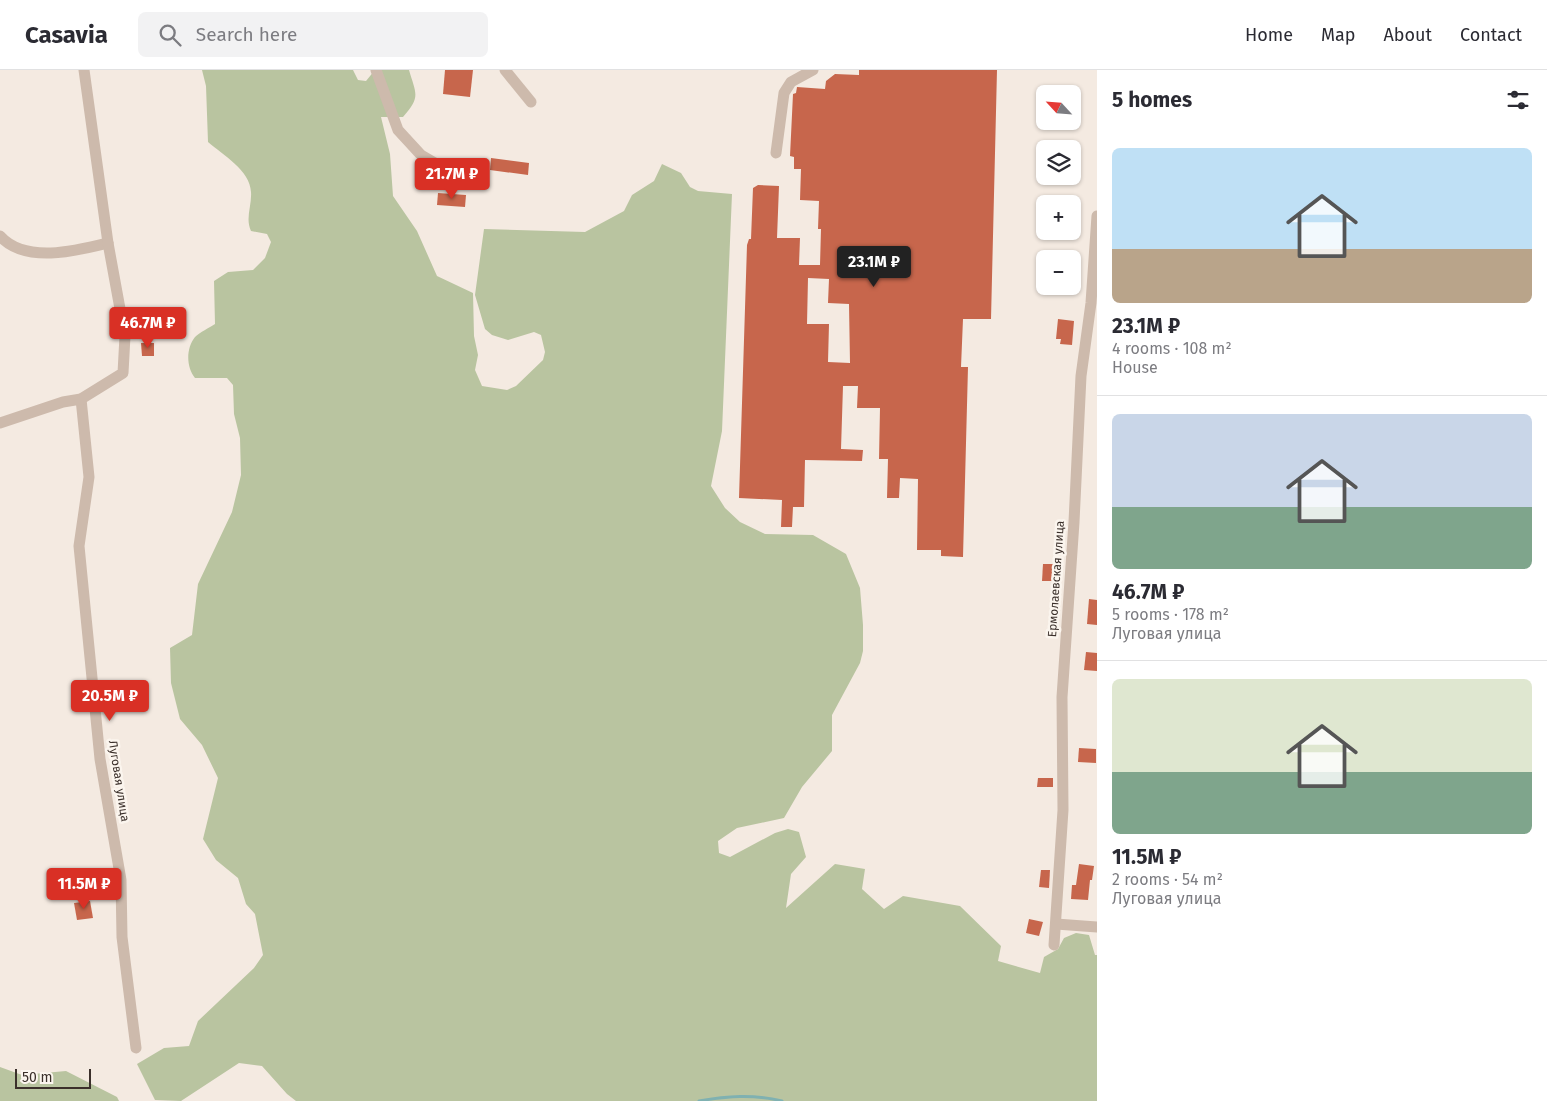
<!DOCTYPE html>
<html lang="en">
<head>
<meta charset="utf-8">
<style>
  :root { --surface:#fff; --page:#f2f2f3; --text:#2b2b33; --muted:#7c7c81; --line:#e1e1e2; --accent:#d93025 }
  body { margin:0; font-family:"Fira Sans",sans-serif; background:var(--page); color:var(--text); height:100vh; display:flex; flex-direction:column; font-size:19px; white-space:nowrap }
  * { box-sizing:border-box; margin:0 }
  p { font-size:16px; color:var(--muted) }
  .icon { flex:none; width:28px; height:28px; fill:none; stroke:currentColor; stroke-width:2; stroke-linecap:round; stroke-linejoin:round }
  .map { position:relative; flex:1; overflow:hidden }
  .sheet { display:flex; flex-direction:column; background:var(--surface); width:450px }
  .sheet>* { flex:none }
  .needle { width:32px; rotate:296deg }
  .fabs { position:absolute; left:1036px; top:15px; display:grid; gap:10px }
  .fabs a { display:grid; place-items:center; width:45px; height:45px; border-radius:8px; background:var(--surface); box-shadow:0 1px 4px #0004; font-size:25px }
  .scale { position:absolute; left:15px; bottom:12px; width:76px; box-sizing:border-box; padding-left:5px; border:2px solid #3b302b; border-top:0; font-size:14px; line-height:18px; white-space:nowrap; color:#3b302b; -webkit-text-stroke:4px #fbf5ee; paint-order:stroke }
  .price { position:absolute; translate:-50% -42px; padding:0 11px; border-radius:5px; background:var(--accent); color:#fff; font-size:16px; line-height:32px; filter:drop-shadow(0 1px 2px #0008) }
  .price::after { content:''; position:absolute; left:50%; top:30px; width:15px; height:11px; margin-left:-8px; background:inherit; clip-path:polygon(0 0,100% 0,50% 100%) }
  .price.active { background:#222; color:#fff }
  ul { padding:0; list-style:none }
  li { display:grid; align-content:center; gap:10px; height:265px; padding:0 15px }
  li+li { border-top:1px solid var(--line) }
  li span { display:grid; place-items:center; height:155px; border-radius:8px; color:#555 }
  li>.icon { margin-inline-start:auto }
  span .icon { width:90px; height:90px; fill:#fffc; stroke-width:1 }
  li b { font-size:21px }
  h2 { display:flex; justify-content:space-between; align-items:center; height:60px; padding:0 15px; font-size:21px }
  header { display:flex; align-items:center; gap:30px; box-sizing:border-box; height:70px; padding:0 25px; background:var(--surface); border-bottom:1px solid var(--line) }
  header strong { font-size:24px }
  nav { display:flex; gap:28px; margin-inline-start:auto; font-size:18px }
  .search { width:350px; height:45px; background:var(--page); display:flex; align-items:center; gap:12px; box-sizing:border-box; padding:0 18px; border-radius:8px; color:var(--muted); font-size:19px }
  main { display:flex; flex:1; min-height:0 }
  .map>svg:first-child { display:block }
  .green { fill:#b9c4a0 }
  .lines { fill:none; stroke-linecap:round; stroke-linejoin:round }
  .stream { stroke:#7fb1b1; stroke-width:3 }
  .building { fill:#c7664c; fill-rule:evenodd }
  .minor { stroke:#cdbaac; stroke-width:11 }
  .labels { text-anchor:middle; stroke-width:5; stroke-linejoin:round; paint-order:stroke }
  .street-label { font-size:12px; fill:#3b302b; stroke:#fbf5ee }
</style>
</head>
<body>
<header>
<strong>Casavia</strong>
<div class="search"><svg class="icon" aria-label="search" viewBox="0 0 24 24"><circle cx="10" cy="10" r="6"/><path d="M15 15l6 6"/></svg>Search here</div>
<nav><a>Home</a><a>Map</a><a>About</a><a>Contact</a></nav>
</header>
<main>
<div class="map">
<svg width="1097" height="1031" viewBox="0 0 1097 1031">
  <rect width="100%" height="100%" fill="#f4eae1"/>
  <g class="green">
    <path d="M202,0H353L358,10L366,11L375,0H409C416,24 421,27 403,47H381L390,84L393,126L417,161L437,206L473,223L474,266L478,285L475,300L482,316L507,320L516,316L543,290L545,282L541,265L534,262L508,270L492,265L485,259L475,225L484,159L585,162L624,141L632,125L654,111L662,94L681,103L690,117L698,121L732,124L722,361L711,416L725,438L740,452L765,464L813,465L846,484L860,518L863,555V581L860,593L832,645V681L802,717L784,748L737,758L718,771L719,783L730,787L775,763L788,759L799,762L806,787L791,804L786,838L835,794L865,799L862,819L884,839L903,826L960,836L1001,876L998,891L1040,903L1044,887L1058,879L1064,868L1076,863L1089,865L1095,885H1097V1031H296L287,1024L262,996L239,993L181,1031L155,1030L137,994L164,978L189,976L198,951L254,898L263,885L255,844L246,834L238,808L216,790L203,769L218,708L202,675L180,649L171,613L170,578L192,565L198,514L232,442L241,405L240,368L234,344L233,315L227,308H195C186,297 186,278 195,267C200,262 209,258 215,254L214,211L228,202L253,200L265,188L271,172L267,164L251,161C245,148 252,136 251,122C250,100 223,85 208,72L206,16Z"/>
    <path d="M0,997L22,1005L66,1001L117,1027L119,1031H0Z"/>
  </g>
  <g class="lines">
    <path class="stream" d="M699,1031C727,1026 753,1024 782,1031"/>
  </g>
  <g class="building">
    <path d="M445,0H473L470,27L443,24Z"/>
    <path d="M859,0H997L991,249H963L961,297H968L963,487L941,486V480H917L918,409L900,408L899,428H887L888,389H879L880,338H857L858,316H843L841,379L863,380L862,391L805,390L804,437H793L792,457H781L782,430L739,428L747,175L749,169H751L753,118L758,115L779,116L777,168H800L799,195H820L821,159H818L819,131L800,130L801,99H794V87L790,86L793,24L796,23L797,17L825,19L826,11L835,4L859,5ZM808,208L829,209L828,233L849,234L850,293L828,292L829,254H807Z"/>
    <path d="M491,88L529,93L528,105L490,100Z"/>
    <path d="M438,123L466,125L465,137L437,135Z"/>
    <path d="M1058,249L1074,251L1072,275L1060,274L1061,269H1056Z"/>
    <path d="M141,273H154V286H142Z"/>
    <path d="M1043,494H1053L1052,511H1042Z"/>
    <path d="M1089,529L1097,530V555L1087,554Z"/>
    <path d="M1086,582L1097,583V601L1084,600Z"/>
    <path d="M1079,678L1096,679V693L1078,692Z"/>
    <path d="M1038,708H1053V717H1037Z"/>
    <path d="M1079,794L1094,796L1092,810H1090L1088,830L1071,829L1072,815H1076Z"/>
    <path d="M1041,800H1050L1049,818L1039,817Z"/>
    <path d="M90,831L93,848L77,850L74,833Z"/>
    <path d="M1029,849L1043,852L1039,866L1026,863Z"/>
  </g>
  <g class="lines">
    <g class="minor">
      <path d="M376,0L398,60L421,85L445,99"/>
      <path d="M505,0L531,32"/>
      <path d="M776,83L784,23L791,12L813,0"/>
      <path d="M0,166C25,194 76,181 108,173"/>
      <path d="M81,329L89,407L79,476L100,689L121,810L122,867L136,978"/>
      <path d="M0,353L63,332L81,329L123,303L125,266L108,173L84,0"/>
      <path d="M1056,854L1097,857"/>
      <path d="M1054,875L1063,740L1062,627L1074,452L1081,306L1091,233L1097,146"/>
    </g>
  </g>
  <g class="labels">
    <g class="street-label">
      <text transform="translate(1056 509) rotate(-86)" y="4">Ермолаевская улица</text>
      <text transform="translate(119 711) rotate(81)" y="4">Луговая улица</text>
    </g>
  </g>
</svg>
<div class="fabs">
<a><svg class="needle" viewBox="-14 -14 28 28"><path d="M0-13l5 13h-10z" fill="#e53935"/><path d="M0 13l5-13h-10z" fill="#7c7c81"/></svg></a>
<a><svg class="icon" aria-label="layers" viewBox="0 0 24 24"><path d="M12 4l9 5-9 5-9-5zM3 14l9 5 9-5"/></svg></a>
<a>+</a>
<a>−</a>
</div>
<div class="scale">50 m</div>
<b class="price" style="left:452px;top:130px">21.7M ₽</b>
<b class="price active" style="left:874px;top:218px">23.1M ₽</b>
<b class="price" style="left:148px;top:279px">46.7M ₽</b>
<b class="price" style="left:110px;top:652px">20.5M ₽</b>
<b class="price" style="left:84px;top:840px">11.5M ₽</b>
</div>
<section class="sheet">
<h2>5 homes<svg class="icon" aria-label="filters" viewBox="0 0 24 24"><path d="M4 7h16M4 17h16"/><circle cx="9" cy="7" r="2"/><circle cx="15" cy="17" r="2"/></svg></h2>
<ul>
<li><span style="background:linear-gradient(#bfe0f5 65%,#b9a48a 0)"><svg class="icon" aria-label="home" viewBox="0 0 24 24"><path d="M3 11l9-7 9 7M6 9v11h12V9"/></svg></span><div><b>23.1M ₽</b><p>4 rooms · 108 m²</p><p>House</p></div></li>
<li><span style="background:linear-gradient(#c9d6e8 60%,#7fa58c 0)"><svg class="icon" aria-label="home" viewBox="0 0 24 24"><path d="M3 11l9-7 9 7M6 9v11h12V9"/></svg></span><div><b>46.7M ₽</b><p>5 rooms · 178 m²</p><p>Луговая улица</p></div></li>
<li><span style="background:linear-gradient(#dfe7d0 60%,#7fa58c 0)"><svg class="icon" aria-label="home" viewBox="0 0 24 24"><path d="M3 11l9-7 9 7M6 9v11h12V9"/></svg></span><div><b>11.5M ₽</b><p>2 rooms · 54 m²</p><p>Луговая улица</p></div></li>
</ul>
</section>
</main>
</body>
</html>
